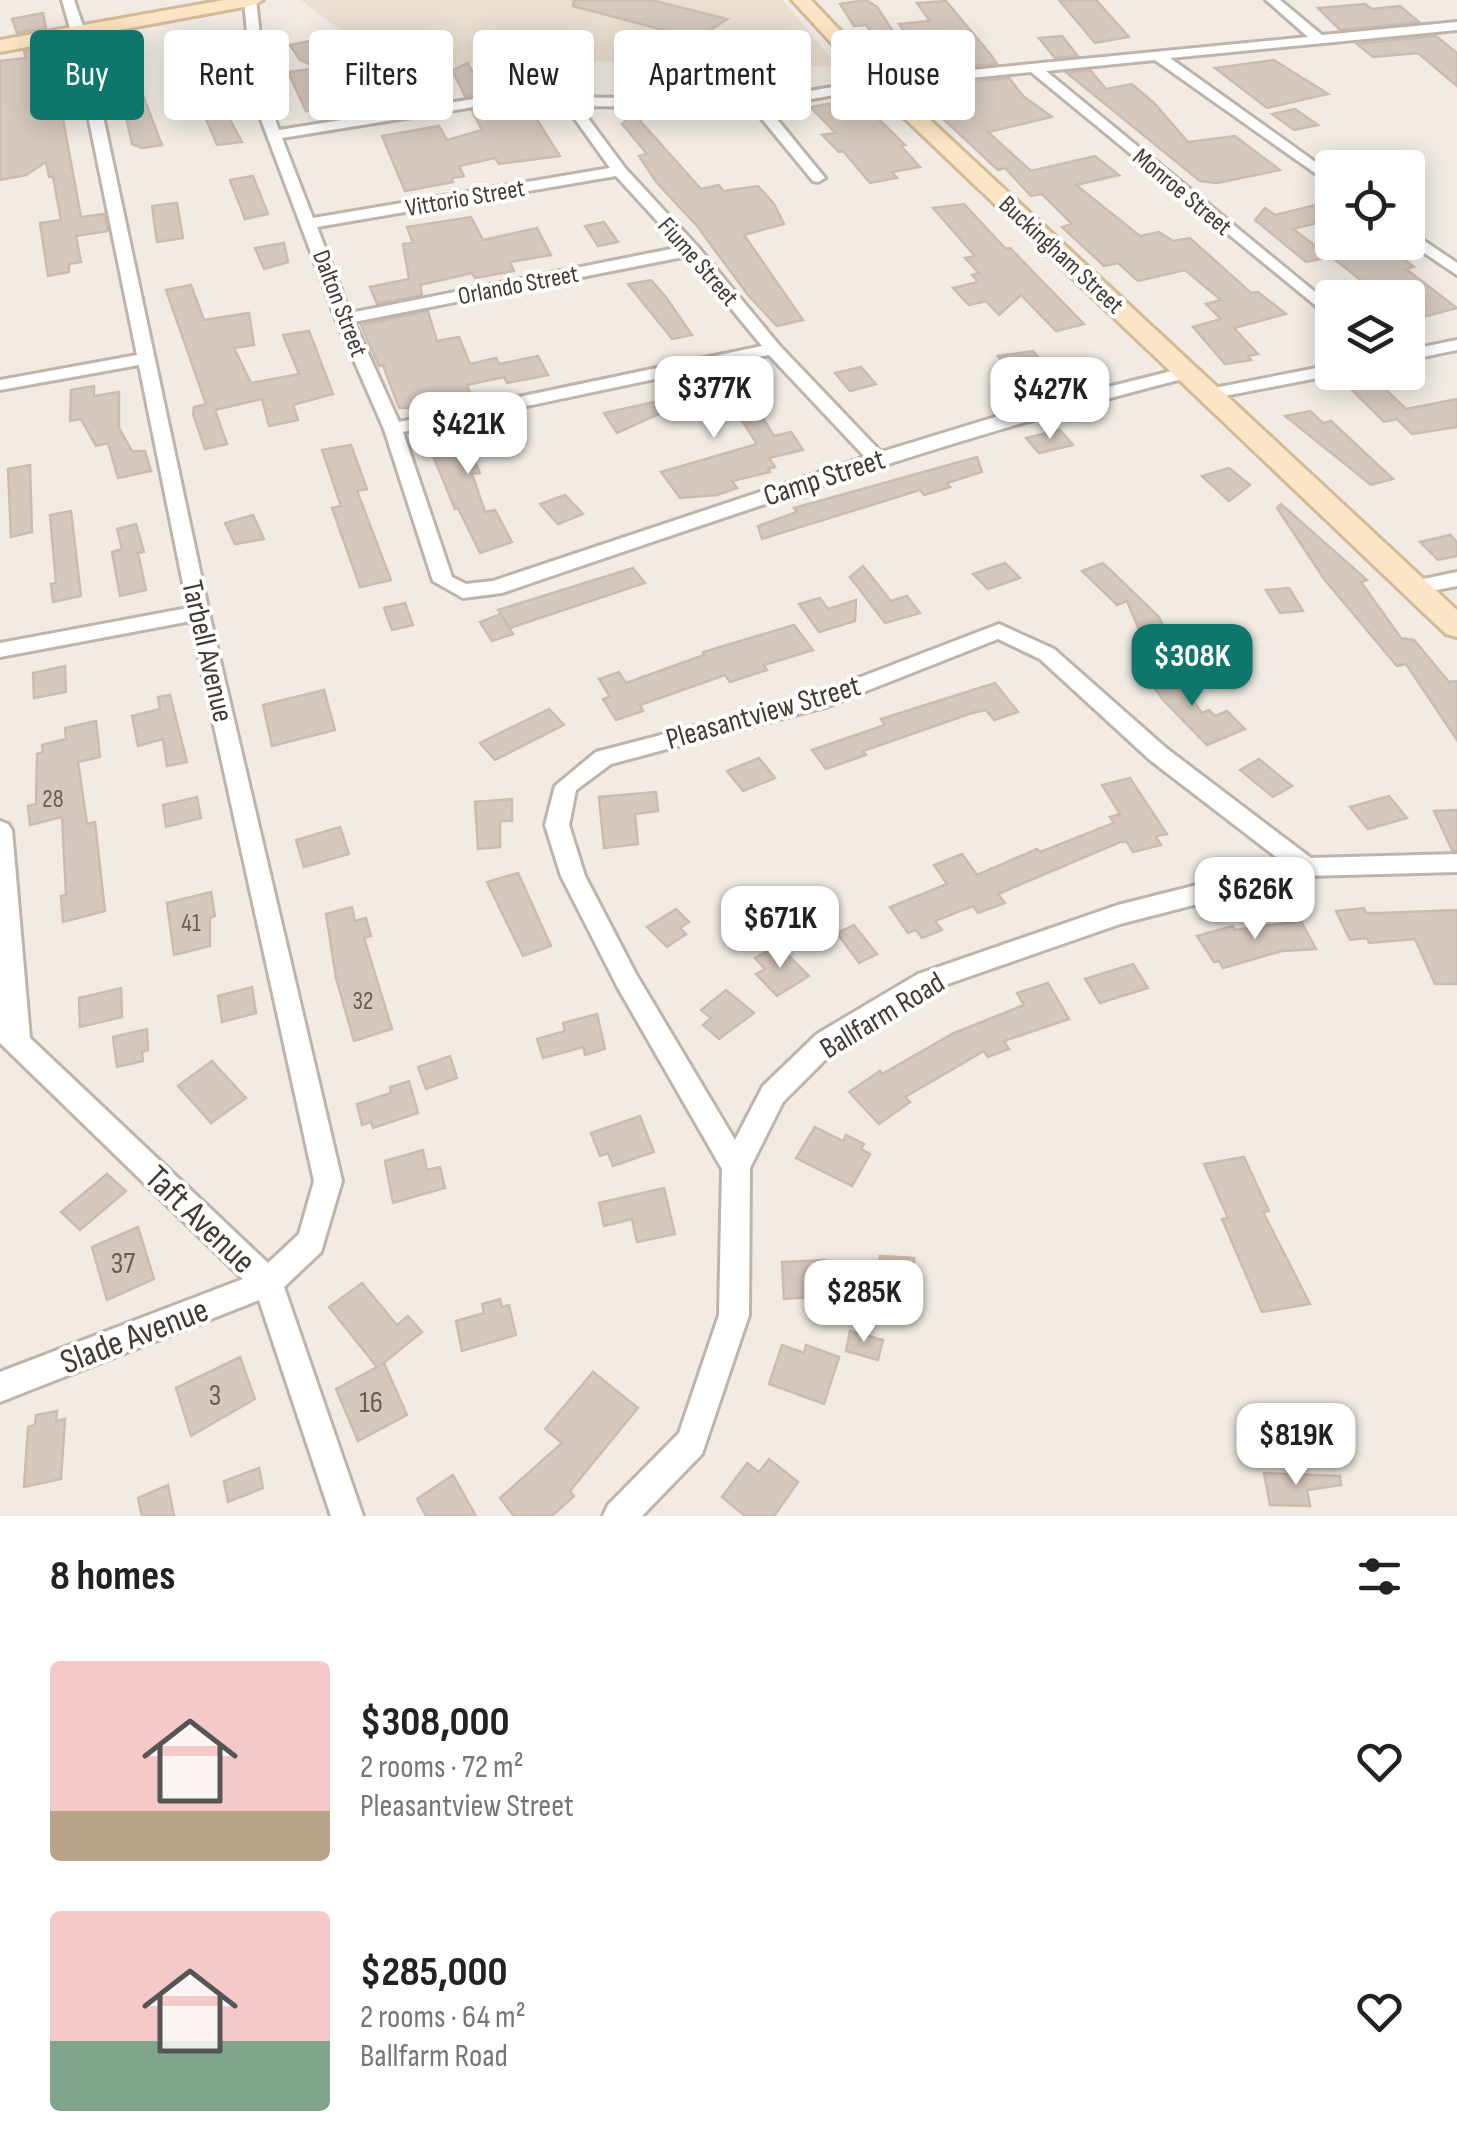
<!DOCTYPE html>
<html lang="en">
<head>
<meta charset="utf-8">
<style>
  :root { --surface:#fff; --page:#f6f6f6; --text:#222; --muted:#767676; --accent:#0f766e }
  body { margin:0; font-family:"Sofia Sans Condensed",sans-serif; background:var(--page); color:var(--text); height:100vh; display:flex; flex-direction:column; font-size:38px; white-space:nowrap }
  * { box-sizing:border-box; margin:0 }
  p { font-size:32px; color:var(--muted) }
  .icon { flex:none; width:55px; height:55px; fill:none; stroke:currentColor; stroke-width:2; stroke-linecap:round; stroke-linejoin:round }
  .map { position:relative; height:1516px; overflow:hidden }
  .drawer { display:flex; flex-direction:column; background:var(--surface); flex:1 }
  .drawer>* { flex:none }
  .hud { position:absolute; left:30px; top:30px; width:1398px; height:90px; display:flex; gap:20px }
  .controls { position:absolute; left:1315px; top:150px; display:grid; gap:20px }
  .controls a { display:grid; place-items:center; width:110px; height:110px; border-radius:10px; background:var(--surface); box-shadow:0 5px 25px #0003; font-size:50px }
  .price { position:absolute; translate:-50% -85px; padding:0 22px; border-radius:20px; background:#fff; color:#222; font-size:32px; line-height:65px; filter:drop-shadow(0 2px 5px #0008) }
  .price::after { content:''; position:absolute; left:50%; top:60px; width:30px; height:22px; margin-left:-15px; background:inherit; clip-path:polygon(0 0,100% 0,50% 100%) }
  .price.on { background:var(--accent); color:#fff }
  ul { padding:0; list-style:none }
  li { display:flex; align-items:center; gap:30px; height:250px; padding:0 50px }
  li span { display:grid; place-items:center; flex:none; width:280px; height:200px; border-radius:10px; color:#555 }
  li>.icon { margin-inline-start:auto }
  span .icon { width:120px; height:120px; fill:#fffc; stroke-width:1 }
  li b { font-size:42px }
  h2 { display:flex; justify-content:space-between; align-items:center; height:120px; padding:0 50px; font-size:42px }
  .chip { padding:0 35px; border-radius:10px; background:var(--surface); box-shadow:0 5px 25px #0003; font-size:35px; line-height:90px }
  .chip.on { background:var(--accent); color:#fff }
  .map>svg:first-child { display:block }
  .education { fill:#eadecf }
  .building { fill:#d5c8bd; stroke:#cdbcae; stroke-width:2.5 }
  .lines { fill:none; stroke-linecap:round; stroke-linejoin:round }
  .street-casing { stroke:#bfb4aa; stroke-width:6 }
  .secondary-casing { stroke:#d3ba98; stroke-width:6 }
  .street { fill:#fff; fill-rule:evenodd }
  .secondary { fill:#fce5c4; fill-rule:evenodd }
  .labels { text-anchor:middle; stroke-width:8; stroke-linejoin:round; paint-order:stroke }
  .far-street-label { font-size:25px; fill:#433b34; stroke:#fff }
  .number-label { font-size:25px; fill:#685e56 }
  .street-label { font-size:30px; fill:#433b34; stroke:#fff }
  .near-number-label { font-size:30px; fill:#685e56 }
  .near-street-label { font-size:35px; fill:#433b34; stroke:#fff }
</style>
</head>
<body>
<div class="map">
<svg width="1457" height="1516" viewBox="0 0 1457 1516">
  <rect width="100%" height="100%" fill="#f1ebe4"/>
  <path class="education" d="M301,0H783L830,57L844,67L494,59L400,75Z"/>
  <g class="building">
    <path d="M574,0H651L727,19L697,39L573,6Z"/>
    <path d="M866,0L877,7L897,37L878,40L866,25L854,26L840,4Z"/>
    <path d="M1059,0H1096L1129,37L1095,43Z"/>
    <path d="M946,1L991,55L997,64L930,70L899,24L930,21L917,3Z"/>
    <path d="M1365,4L1372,9L1400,6L1419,22L1340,30L1318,8Z"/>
    <path d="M43,13L46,28L17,33L12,19Z"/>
    <path d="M124,33L139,85L162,145L142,148L132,144L108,36Z"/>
    <path d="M1062,36L1078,56L1055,58L1039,38Z"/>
    <path d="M1436,36L1457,53V86L1418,53L1373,57L1357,44Z"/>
    <path d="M310,41L331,73L300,60L290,45Z"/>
    <path d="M50,47L55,74L62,76L66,100L62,114L81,217L104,214L108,231L76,236L81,262L69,264V272L48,276L40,223L61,220L53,177H49L46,162L26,175L0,180V61L26,58L24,51Z"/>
    <path d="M1274,60L1328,94L1267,108L1215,68Z"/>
    <path d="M468,63L483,94L465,96L452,70Z"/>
    <path d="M318,68L336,106L306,111L288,72Z"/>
    <path d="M1090,70L1106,89L1132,84L1154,103L1188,142L1235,136L1280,170L1217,183L1200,181L1067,73Z"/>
    <path d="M1009,78L1023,96L1052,117L988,132L1031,171L1095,156L1119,175L1076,185L1140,236L1159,232L1173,241L1190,238L1251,293L1258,292L1286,314L1234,328L1258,354L1248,356L1251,360L1225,364L1193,327L1221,319L1206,304L1221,300L1185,270L1138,281L1118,263L1104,266L1062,227L1072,224L1042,194L1031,196L1005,168L998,170L910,88Z"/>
    <path d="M215,87L222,105L242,142L217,145L194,90Z"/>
    <path d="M858,99L905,145L901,146L920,167L892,172L897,178L870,183L843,151L839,152L822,135L836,133L810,107Z"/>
    <path d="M491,108L494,116L531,110L560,156L499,164L495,158L459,166L464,176L452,178L453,182L405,191L382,136L439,126L447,140L482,130L472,111Z"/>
    <path d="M1295,109L1318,125L1294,130L1272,114Z"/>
    <path d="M634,114L701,189L719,185L723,191L758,186L774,204L784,224L744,235L803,320L777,326L748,295L697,226L657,183L639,156L647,154L622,124Z"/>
    <path d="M253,176L268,214L245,219L230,180Z"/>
    <path d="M1332,201V219L1293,229L1330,257L1306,262L1255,220L1265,208L1275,215Z"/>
    <path d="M177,203L183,238L157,242L152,206Z"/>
    <path d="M964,204L1006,249L1010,248L1084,324L1056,331L1021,295L999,315L986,301L969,305L953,288L978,282L972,275L979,273L965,258L975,256L933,208Z"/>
    <path d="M471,217L483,240L537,228L551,255L510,262L514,271L475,278L472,273L420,285L422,295L377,304L370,287L409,279L403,244L413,243L407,227Z"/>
    <path d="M604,222L618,242L598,246L585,226Z"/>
    <path d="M284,243L288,262L264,269L255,248Z"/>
    <path d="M1361,250L1370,256L1393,251L1414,267L1406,269L1457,308L1408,321V293L1383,298L1333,258Z"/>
    <path d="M651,280L665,296L692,335L672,339L628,284Z"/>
    <path d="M191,285L204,320L249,313L254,345L234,348L251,383L299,374L283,335L309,331L333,394L293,405L298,420L269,426L262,399L215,410L227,444L205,449L193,414L194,407L206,404L166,290Z"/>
    <path d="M428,311L437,341L459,337L470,364L496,358L499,364L538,356L548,375L507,383L504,377L467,385L474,402L416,415L413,408H399L383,365L379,366L361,325Z"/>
    <path d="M1033,351L1062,386L1028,392L998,356Z"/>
    <path d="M861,367L876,384L850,391L835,373Z"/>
    <path d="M1376,380L1406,409L1457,399V427L1412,434L1397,419L1384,422L1347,385Z"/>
    <path d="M741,383L774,436L791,432L803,450L769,458L775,467L768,469L770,472L732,481L737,488L717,495L680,498L661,472L757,444L732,405L666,418L663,412L617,433L604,413Z"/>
    <path d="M94,386V396L119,392V428L132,451H145L151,471L118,478L108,443L96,446L81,419L70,421L71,390Z"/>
    <path d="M1310,411L1323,423L1331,421L1393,479L1371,485L1285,416Z"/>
    <path d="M481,419L483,425L494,423L505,448L472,455L480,473L472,474L485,512L495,510L512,542L480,553L458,508L455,509L423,432Z"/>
    <path d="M1060,430L1073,445L1039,453L1026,438Z"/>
    <path d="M351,445L367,489L357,491L391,580L360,587L332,508L341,506L322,450Z"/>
    <path d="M977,457L982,472L947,483L950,487L924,495L920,490L762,539L758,526L797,512L794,508Z"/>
    <path d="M30,465L32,532L11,537L8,469Z"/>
    <path d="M1229,468L1250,485L1229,501L1202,476Z"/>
    <path d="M565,495L583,514L558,524L540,504Z"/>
    <path d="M1281,504L1367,580L1361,582L1401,638L1414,640L1449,682L1457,681V740L1406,664L1397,666L1324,579L1277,508Z"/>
    <path d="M71,511L81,596L53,602L51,584L56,583L50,515Z"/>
    <path d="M253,515L264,539L235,544L225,523Z"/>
    <path d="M136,524L144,552L138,553L146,590L120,596L112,552L122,549L117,529Z"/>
    <path d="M1450,535L1457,542V556L1438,560L1420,542Z"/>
    <path d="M1005,563L1020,578L988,589L973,574Z"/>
    <path d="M1103,563L1159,617L1172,646L1147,649L1127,601L1117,605L1082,571Z"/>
    <path d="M863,566L891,601L907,596L920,613L885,623L850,577Z"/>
    <path d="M633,568L645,583L510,628L502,616L513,634L492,641L480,622L501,614L498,610Z"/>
    <path d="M1289,588L1303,611L1280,613L1266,590Z"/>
    <path d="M820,598L828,609L856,600L855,621L819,632L799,604Z"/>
    <path d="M405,603L413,625L392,630L384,608Z"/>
    <path d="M794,625L813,650L764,665L767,670L730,682L725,675L640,705L643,711L616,720L603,699L610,697L599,679L619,672L626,683L704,655L703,652Z"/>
    <path d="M65,666L66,692L34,698L33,673Z"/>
    <path d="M1168,667L1202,713L1209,710L1215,716L1227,711L1245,729L1207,745L1163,700L1144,673Z"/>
    <path d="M995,683L1018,712L994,720L986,710L972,713L863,751L866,755L826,769L812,750L885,725L881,719Z"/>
    <path d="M324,690L335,730L272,746L263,705Z"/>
    <path d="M170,695L187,762L167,766L163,739L138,746L132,716L160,709L158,697Z"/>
    <path d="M549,709L564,725L495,760L480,743Z"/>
    <path d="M96,721L100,757L78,762L87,824L95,822L105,911L63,922L61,896L66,895L62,817L30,825L28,806L36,804L37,754L43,752L42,745L66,739L65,728Z"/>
    <path d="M759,758L775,778L743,791L727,771Z"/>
    <path d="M1259,759L1292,786L1273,797L1240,770Z"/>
    <path d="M1130,778L1167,834L1156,836L1161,845L1133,852L1127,842H1120L998,894L1005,903L978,913L973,906L935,921L942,930L922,938L916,930L908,933L890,907L947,884L934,865L962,854L977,875L1037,849L1040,852L1114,823L1110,817L1120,814L1102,785Z"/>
    <path d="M656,792L658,811L635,814L638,844L604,848L599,797Z"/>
    <path d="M1389,796L1407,818L1368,829L1350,807Z"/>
    <path d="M197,797L201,818L166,827L163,805Z"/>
    <path d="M512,799V821H500V847L478,849L475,802Z"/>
    <path d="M1457,810V850H1452L1434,811Z"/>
    <path d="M340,827L349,854L304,867L296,840Z"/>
    <path d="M518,873L551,946L523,956L487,882Z"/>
    <path d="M211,892L215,916L210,918V946L174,955L167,903Z"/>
    <path d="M352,907L355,921L366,918L371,936L364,938L392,1029L354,1041L336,978L326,914Z"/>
    <path d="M1364,908L1366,913H1381L1457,910V984H1435L1415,939L1369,943L1367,938L1350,940L1336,911Z"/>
    <path d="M676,909L689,922L680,928L686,934L667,947L647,927Z"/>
    <path d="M1301,921L1316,949L1282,951L1223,968L1219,961L1214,962L1197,936L1233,926L1235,930Z"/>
    <path d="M854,925L877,954L859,963L837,933Z"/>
    <path d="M778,945L809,976L777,996L756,974L765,969L755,958Z"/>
    <path d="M1133,964L1148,988L1100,1003L1085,979Z"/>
    <path d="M1048,983L1069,1019L1004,1041L1009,1049L988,1057L984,1051L905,1097L910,1102L879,1124L849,1092L880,1071L882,1074L954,1033L1024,1005L1017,993Z"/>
    <path d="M252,987L256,1013L222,1022L218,996Z"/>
    <path d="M121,988L122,1017L80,1027L79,998Z"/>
    <path d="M726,990L754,1013L719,1039L703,1025L711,1018L701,1010Z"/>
    <path d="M597,1014L605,1049L585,1055L583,1047L543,1058L537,1039L565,1031L563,1023Z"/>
    <path d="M147,1029L148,1050L142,1052L143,1061L117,1067L113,1037Z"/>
    <path d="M450,1056L457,1078L426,1089L418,1067Z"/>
    <path d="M212,1061L246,1098L211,1123L178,1086Z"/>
    <path d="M409,1081L418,1113L373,1128L371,1122L362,1125L357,1104L391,1093L390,1087Z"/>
    <path d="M640,1116L654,1152L613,1166L608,1153L600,1156L591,1133Z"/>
    <path d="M815,1127L843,1141L846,1135L864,1144L861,1149L870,1154L852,1186L796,1158Z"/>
    <path d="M423,1150L427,1170L440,1167L445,1188L393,1203L385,1161Z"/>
    <path d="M1244,1157L1269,1211L1263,1212L1310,1304L1262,1312L1222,1219L1228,1218L1204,1164Z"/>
    <path d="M107,1174L126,1191L80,1230L61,1212Z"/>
    <path d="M664,1188L675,1234L637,1242L632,1219L604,1226L599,1203Z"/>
    <path d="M138,1227L154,1279L107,1300L92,1247Z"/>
    <path d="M880,1256L914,1258V1276L880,1275Z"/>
    <path d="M825,1260L826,1271H833L836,1304L812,1305L811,1297L784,1299L782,1262Z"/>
    <path d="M362,1283L397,1325L408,1316L422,1332L381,1365L384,1363L407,1415L358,1441L336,1389L377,1367L329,1307Z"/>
    <path d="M500,1299L502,1307L509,1305L516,1335L462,1351L456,1321L484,1313L482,1304Z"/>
    <path d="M850,1331L883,1340L878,1360L846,1351Z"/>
    <path d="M782,1345L804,1353L806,1345L839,1357L824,1404L769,1384Z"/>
    <path d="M240,1357L255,1399L191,1436L176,1388Z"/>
    <path d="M593,1372L638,1408L570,1491L574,1496L552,1516H514L500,1498L562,1443L545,1429Z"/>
    <path d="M57,1411L56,1421L65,1419L61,1479L24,1487L28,1427L35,1425L36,1415Z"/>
    <path d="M769,1459L798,1482L774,1516H745L722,1497L747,1463L759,1472Z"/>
    <path d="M259,1468L263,1488L228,1502L224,1481Z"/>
    <path d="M1264,1473L1340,1476L1341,1485L1307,1490L1310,1506L1270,1505Z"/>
    <path d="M453,1475L476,1516H426L417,1499Z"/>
    <path d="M168,1485L174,1516H142L138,1498Z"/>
  </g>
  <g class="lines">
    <defs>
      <g id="street">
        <path d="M62,0H74L85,32L209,613L342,1181L321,1252L284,1287L363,1516H331L259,1300L0,1402V1372L243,1279L0,1043V821L8,824L12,830L30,1038L268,1263L299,1234L314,1181L191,621L0,657V643L188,608L139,365L0,390V380L137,355L71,32Z"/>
        <path d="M244,0H256L267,98L279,130L492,96L757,100L879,79L1308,37L1266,0H1280L1322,35L1457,22V30L1170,58L1332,174V185L1155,60L1046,71L1332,306V319L1031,72L879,87L767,107L825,178L818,182L813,181L753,108L579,106L625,168L698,247L779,345L881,452L1028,407L1188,367L1197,372L1194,376C959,435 732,515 502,593L463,598L433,581L384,429L336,319L253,98ZM492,104L565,105L610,168L313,218L282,138ZM616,176L681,247L350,313L317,227ZM688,256L762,346L399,422L354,322ZM769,355L865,457L493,581L466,584L452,577L403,432Z"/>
        <path d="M1408,230L1457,263V275L1408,242Z"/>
        <path d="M1457,340V350L1408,360V350Z"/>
        <path d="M1332,365V372L1338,374L1209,399L1200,394L1209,389Z"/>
        <path d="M1457,572V586L1416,594L1406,587L1409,582Z"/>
        <path d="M999,624L1054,649L1166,748L1311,858L1457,854V872L1306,876L1120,924L936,988L835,1050L783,1102L750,1168L749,1315L702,1454L642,1516H603L608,1505L679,1433L719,1315L722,1169L618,988L561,876L545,825L555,786L596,752L814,695ZM998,639L1040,659L1150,760L1284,863L1118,905L918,974L817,1034L763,1086L735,1140L636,974L585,876L569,825L576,790L611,764L828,706Z"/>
      </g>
      <g id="secondary">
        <path d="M224,0H263L254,5L0,52V40Z"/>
        <path d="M792,0H811L886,79L1457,610V637L1446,634L872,87Z"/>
      </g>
    </defs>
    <use href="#street" class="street-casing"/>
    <use href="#secondary" class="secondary-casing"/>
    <use href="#street" class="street"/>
    <use href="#secondary" class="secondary"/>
  </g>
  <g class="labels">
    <g class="far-street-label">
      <text transform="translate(1183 191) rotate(40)" y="9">Monroe Street</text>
      <text transform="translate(465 197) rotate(-10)" y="9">Vittorio Street</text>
      <text transform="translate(1062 254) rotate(43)" y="9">Buckingham Street</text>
      <text transform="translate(699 261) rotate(49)" y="9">Fiume Street</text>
      <text transform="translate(518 284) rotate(-11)" y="9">Orlando Street</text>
      <text transform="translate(341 303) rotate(69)" y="9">Dalton Street</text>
    </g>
    <g class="number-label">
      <text x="53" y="807">28</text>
      <text x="191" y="931">41</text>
      <text x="363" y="1009">32</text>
    </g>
    <g class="street-label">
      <text transform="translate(824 477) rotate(-18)" y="10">Camp Street</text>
      <text transform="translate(208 651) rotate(77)" y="10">Tarbell Avenue</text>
      <text transform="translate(763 712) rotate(-16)" y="10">Pleasantview Street</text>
      <text transform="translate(882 1015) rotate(-31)" y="10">Ballfarm Road</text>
    </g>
    <g class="near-number-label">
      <text x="123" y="1273">37</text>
      <text x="215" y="1405">3</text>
      <text x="371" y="1412">16</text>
    </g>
    <g class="near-street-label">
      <text transform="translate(201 1219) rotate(44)" y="12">Taft Avenue</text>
      <text transform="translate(134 1335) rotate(-21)" y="12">Slade Avenue</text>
    </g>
  </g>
</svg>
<div class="controls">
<a><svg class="icon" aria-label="locate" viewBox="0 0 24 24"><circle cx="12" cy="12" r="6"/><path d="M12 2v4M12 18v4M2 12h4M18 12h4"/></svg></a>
<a><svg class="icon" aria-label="layers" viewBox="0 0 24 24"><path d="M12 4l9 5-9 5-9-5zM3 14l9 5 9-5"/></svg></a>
</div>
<b class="price" style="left:714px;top:441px">$377K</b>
<b class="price" style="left:1050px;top:442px">$427K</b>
<b class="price" style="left:468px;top:477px">$421K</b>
<b class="price on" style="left:1192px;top:709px">$308K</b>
<b class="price" style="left:1255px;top:942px">$626K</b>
<b class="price" style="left:780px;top:971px">$671K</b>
<b class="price" style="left:864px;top:1345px">$285K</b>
<b class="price" style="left:1296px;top:1488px">$819K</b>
<div class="hud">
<a class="chip on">Buy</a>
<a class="chip">Rent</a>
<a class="chip">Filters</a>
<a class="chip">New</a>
<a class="chip">Apartment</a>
<a class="chip">House</a>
</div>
</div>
<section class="drawer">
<h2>8 homes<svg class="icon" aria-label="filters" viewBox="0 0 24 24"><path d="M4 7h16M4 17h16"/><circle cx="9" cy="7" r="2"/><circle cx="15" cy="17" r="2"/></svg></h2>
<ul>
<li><span style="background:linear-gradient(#f6c9c9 75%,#b9a48a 0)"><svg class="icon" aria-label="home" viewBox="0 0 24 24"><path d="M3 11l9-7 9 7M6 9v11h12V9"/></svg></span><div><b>$308,000</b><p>2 rooms · 72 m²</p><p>Pleasantview Street</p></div><svg class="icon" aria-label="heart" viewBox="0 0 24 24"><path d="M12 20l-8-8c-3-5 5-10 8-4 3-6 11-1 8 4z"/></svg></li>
<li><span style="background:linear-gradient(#f6c9c9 65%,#7fa58c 0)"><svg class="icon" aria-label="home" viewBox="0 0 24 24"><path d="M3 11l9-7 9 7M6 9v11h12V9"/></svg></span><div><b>$285,000</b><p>2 rooms · 64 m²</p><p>Ballfarm Road</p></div><svg class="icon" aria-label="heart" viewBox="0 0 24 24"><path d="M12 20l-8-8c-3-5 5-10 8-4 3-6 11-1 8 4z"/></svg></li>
</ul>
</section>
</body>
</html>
